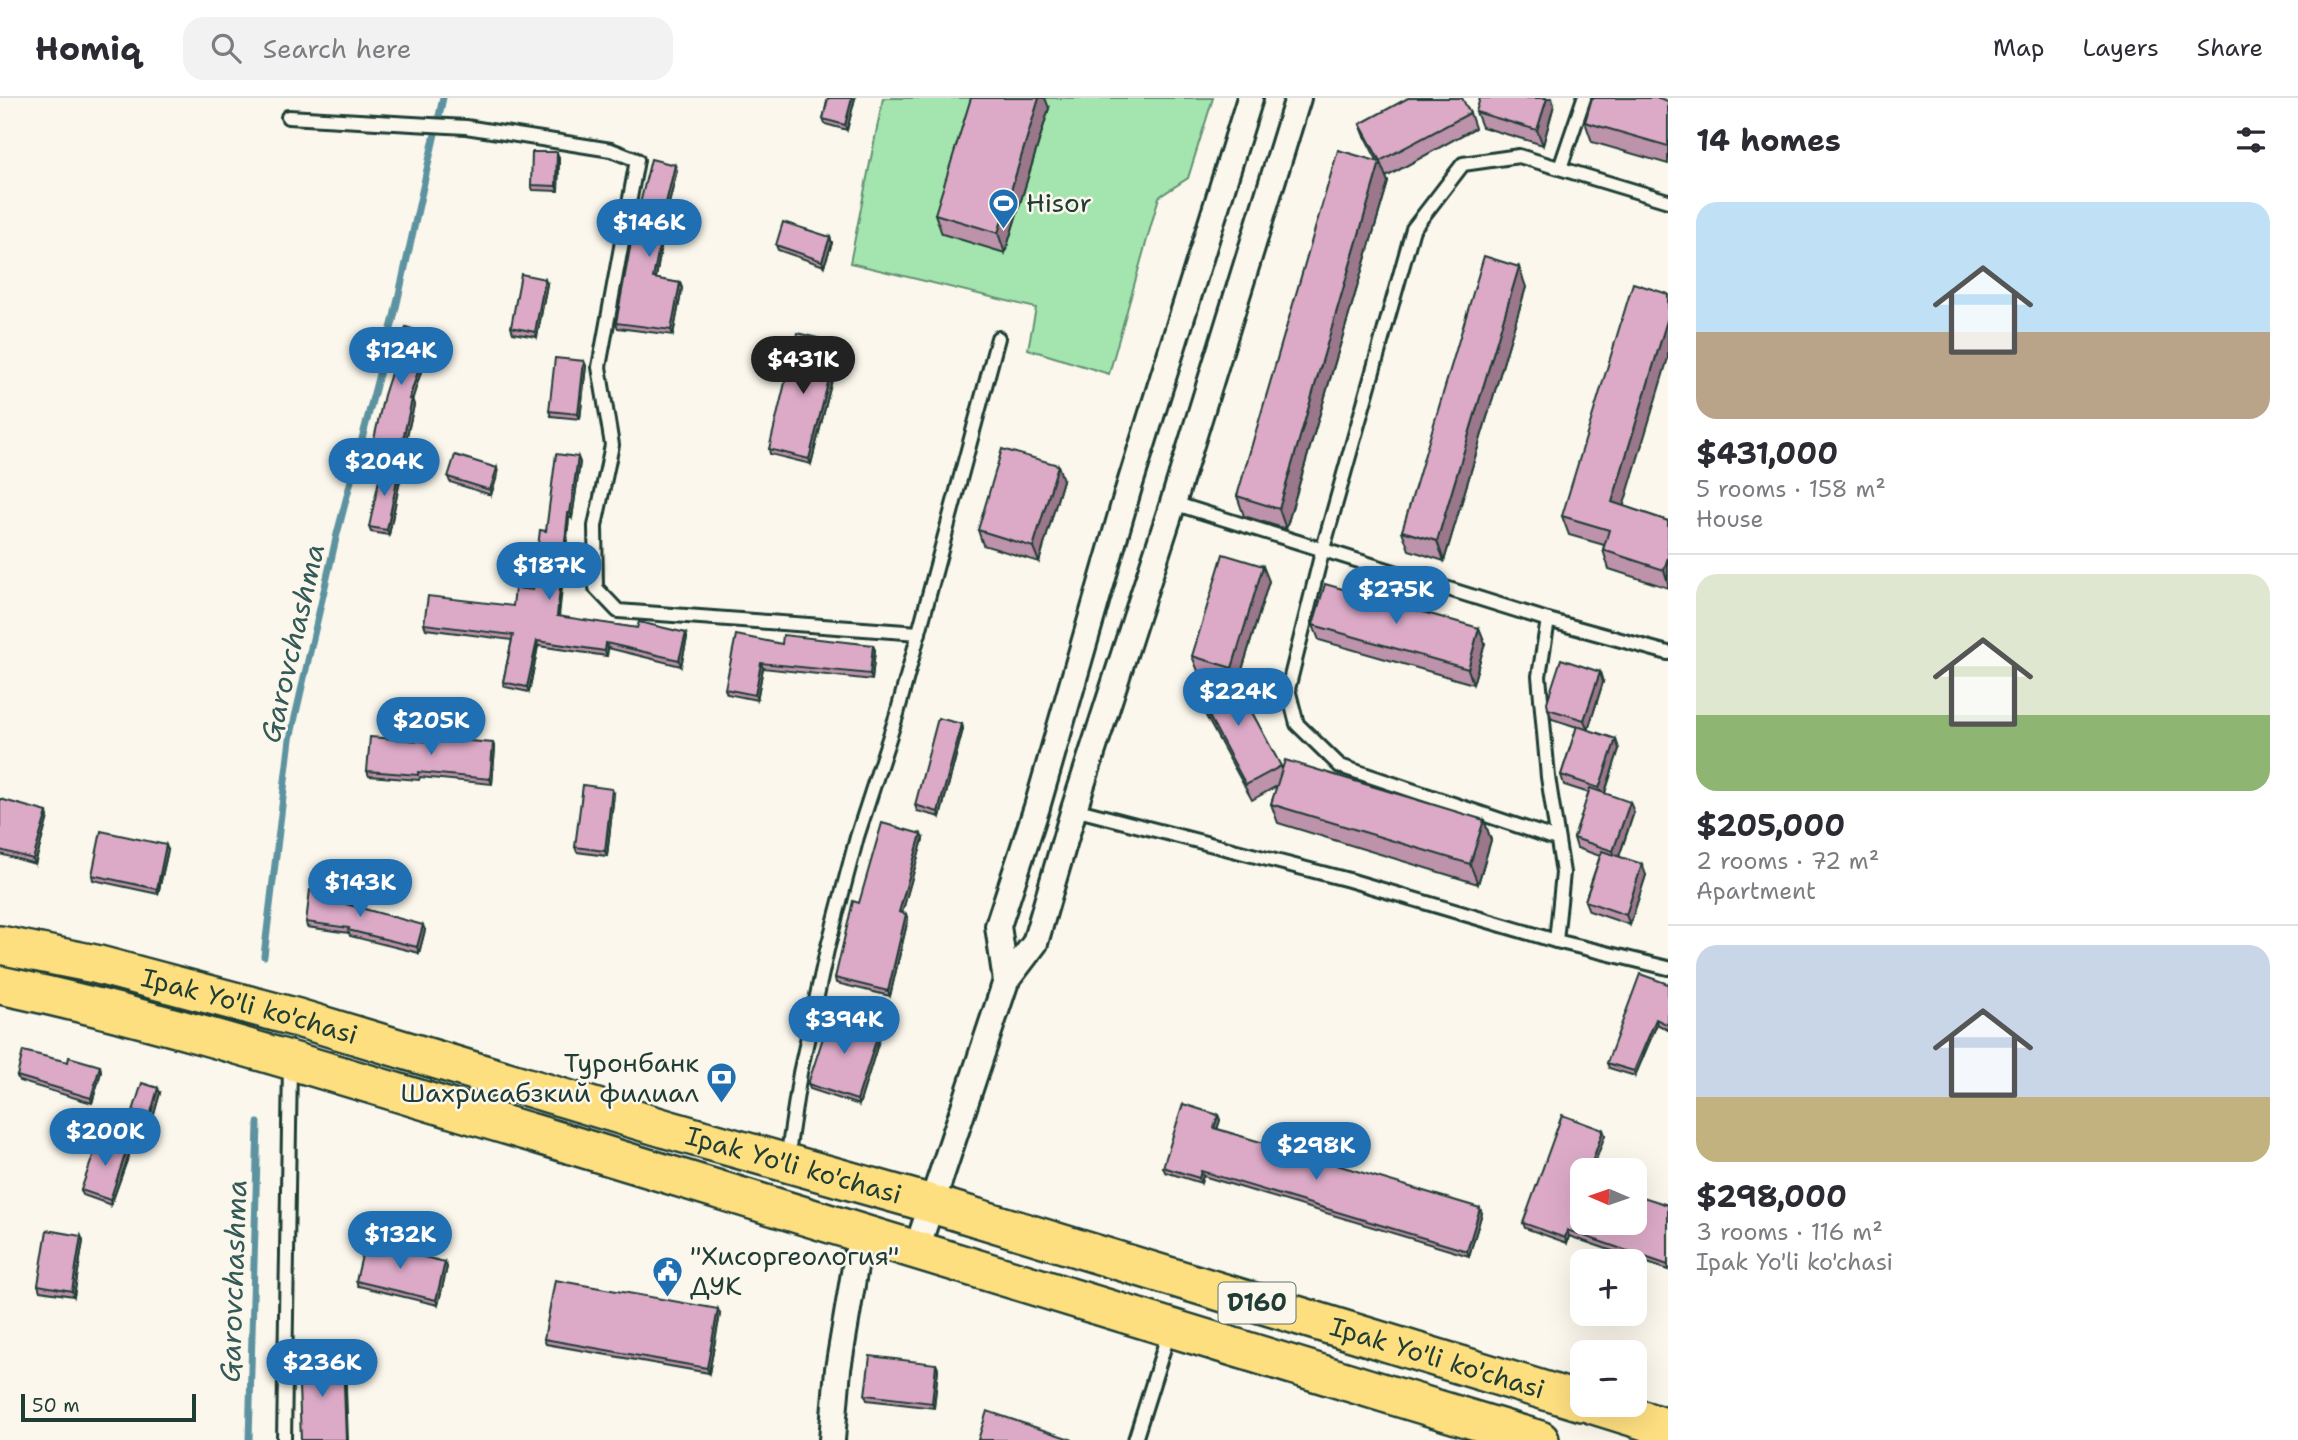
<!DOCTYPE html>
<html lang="en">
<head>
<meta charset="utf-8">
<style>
  :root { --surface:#fff; --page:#f2f2f3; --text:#2b2b33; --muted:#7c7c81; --line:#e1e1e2; --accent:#1f6fb2 }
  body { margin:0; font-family:"Shantell Sans",sans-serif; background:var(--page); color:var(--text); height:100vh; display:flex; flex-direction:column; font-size:26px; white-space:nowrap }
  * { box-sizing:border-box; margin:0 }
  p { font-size:23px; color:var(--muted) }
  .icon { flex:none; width:38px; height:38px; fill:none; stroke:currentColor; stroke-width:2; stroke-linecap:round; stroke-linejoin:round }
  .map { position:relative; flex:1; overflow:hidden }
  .drawer { display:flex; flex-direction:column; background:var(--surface); width:630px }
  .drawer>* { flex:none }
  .needle { width:46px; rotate:272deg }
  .fabs { position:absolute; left:1570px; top:1060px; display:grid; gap:14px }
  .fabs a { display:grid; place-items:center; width:77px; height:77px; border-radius:14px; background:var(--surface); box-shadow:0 7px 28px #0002; font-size:35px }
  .scale { position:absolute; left:21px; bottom:18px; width:175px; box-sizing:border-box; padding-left:7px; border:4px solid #1f3d34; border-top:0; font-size:19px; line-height:24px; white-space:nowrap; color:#1f3d34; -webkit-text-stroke:5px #fbf7ec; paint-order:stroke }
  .price { position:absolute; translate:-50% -60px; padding:0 16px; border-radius:24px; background:var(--accent); color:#fff; font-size:23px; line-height:46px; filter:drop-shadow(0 2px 4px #0008) }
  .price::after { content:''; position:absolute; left:50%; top:42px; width:21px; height:16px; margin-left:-10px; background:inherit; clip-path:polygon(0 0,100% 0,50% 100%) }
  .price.selected { background:#222; color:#fff }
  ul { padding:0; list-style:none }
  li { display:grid; align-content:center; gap:14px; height:371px; padding:0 28px }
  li+li { border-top:2px solid var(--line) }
  li span { display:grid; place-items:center; height:217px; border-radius:21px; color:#555 }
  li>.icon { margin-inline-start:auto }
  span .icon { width:126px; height:126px; fill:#fffc; stroke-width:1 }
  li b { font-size:30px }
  h2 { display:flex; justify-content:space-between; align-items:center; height:84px; padding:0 28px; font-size:30px }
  header { display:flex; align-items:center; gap:42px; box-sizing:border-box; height:98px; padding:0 35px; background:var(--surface); border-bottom:2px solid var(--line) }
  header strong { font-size:33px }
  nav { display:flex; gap:38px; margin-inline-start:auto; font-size:24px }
  .search { width:490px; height:63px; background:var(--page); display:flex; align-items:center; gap:18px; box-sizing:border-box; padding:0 24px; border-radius:21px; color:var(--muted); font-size:26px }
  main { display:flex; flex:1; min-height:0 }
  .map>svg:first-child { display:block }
  .pitch { fill:#a4e5af; stroke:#629172; stroke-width:2 }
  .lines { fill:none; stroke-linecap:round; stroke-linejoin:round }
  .stream { stroke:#5d93a0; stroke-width:7 }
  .service-casing { stroke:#1f3d34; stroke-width:18 }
  .minor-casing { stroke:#1f3d34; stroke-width:30 }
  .primary-casing { stroke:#1f3d34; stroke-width:42 }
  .service { stroke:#fbf7ec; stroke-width:12 }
  .minor { stroke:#fbf7ec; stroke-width:24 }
  .primary { stroke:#fedf80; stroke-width:37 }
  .wall { fill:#bd92ab; stroke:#1f3d34; stroke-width:2 }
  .shaded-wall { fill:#9a778b; stroke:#1f3d34; stroke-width:2 }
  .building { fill:#dcaac7; stroke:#1f3d34; stroke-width:2 }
  .labels { text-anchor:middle; stroke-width:5; stroke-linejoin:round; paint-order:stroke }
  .shield { fill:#fbf7ec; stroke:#61756b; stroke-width:2 }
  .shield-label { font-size:24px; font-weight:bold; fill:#1f3d34 }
  .poi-label { font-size:26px; fill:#1f3d34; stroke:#fbf7ec; text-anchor:start }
  .street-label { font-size:26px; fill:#1f3d34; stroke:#fbf7ec }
  .water-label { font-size:28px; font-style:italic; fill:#345a58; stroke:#fbf7ec }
</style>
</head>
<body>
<header>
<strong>Homiq</strong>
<div class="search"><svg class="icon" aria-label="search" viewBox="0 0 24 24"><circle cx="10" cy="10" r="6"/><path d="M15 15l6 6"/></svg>Search here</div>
<nav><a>Map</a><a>Layers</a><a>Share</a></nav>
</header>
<main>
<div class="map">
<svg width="1668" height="1342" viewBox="0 0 1668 1342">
  <rect width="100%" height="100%" fill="#fbf7ec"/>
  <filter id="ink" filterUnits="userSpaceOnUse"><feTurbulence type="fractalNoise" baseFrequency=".0143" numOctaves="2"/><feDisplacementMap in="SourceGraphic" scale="14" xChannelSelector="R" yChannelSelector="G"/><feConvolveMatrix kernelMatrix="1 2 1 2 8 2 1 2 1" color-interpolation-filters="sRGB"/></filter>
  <g filter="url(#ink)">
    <path class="pitch" d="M883,0H1213L1188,80L1159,99L1109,276L1028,251L1036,210L850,165Z"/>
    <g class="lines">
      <g class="stream">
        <path d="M264,858L290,641L337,436L393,223L443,0"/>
        <path d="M249,1342L258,1025"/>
      </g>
      <defs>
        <g id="service">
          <path d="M288,19L466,29L611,52L637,62L599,269L612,347L595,428L596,490L618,513L919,535"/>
          <path d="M1560,70L1584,0"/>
          <path d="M1173,405L1548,522L1539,578L1548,679L1563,775L1556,843"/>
          <path d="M1548,522L1668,555"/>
          <path d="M1074,711L1349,782L1556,843L1668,870"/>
          <path d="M1557,741L1340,668L1297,626L1288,591L1322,454L1413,131L1463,66L1519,58L1668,103"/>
          <path d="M787,1062L800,975L827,852L857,739L897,616L998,240"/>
          <path d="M284,1342L290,967"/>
          <path d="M1135,1342L1169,1234"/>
        </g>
        <g id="minor">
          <path d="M1006,883L998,828L1037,709L1129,389L1250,0"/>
          <path d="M917,1150L1006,883L1035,845L1074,711L1173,405L1298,0"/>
          <path d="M832,1342L838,1271L861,1133"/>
        </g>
        <g id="primary">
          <path id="s1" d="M0,847L95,866L298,920L670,1032L932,1106L1582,1304"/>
          <path d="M0,887C181,925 359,984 536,1036C872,1136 1205,1242 1540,1342"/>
          <path d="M1594,1307L1668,1330"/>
        </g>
      </defs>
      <use href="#service" class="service-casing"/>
      <use href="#minor" class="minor-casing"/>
      <use href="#primary" class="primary-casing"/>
      <use href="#service" class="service"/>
      <use href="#minor" class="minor"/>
      <use href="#primary" class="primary"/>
    </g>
    <g class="wall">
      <path d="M828,0H855L847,32L825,26L823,21Z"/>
      <path d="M1668,3V66L1592,44L1585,24Z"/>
      <path d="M1554,7L1543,47L1482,29L1476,14Z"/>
      <path d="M1049,10L1005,155L942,136L935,116Z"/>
      <path d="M1470,15L1475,30L1386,79L1385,77L1388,84L1286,431L1244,418L1237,398L1378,64L1366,41L1360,26Z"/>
      <path d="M559,60L558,93L533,92L531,87Z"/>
      <path d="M677,72L661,139L662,144L656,181L680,185L682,190L673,237L618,230L616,225Z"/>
      <path d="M830,139L832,145L824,168L778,152L776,147Z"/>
      <path d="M547,186L537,239L513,235L511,229Z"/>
      <path d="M1526,189L1444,463L1409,452L1402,433Z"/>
      <path d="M430,237L431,242L412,301L414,307L404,351L376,346L374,341Z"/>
      <path d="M838,245L840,250L811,366L770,356L769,351Z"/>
      <path d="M584,263L586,268L580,321L551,318L549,313Z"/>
      <path d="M580,364L572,420H569L559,519L637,530L686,535L687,540L681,568L608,550L607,558L538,548L529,594L505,589L503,584L512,542L426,531L424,526L513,508L533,492L546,433Z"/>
      <path d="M498,375L491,397L450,384L448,379Z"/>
      <path d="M401,377L389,437L371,434L369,429Z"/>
      <path d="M1063,382L1039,464L983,447L978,432Z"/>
      <path d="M1623,408L1668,423V490L1609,471L1603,452L1604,447L1569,437L1562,418Z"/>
      <path d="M1269,483L1238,585H1236L1282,671L1484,722L1491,742L1478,786L1278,725L1271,706L1277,688L1252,702L1200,607L1195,592L1217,579L1198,573L1192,558Z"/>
      <path d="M1313,527L1479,530L1485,545L1473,586L1319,542Z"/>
      <path d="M782,546L875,552L872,582L763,570L757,602L727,596L725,591Z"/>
      <path d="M1603,584L1588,632L1619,651L1605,695L1634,714L1619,759L1646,777L1630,827L1589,813L1585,803L1600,758L1577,750L1574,740L1589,695L1564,687L1561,677L1577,629L1552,621L1548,611Z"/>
      <path d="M962,626L963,631L940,719L917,713L915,707Z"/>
      <path d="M495,650L492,686L420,679L419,682L369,678L367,673Z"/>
      <path d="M614,696L607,758L577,754L575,749Z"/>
      <path d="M0,701L48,719L35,766L0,756Z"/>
      <path d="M923,741L902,815L908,821L890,898L836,885L835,880L859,805Z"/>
      <path d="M168,752L158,796L93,782L92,777Z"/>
      <path d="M347,797L349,802V806L425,832L419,855L350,838L349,835L307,829L306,824Z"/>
      <path d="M1668,886V932L1657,926L1635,978L1609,970L1607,965Z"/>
      <path d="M880,930L881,936L859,1007L810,991L808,986Z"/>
      <path d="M100,968L101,974L92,1005L19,983L17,978Z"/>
      <path d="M160,995L152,1023L135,1018L133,1013Z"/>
      <path d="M1218,1017L1220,1022L1217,1031L1482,1115L1469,1158L1203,1078L1201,1085L1165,1074L1163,1069Z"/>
      <path d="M1603,1032L1605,1037L1582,1073V1125L1668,1107V1172L1569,1138L1567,1145L1525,1130L1523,1125Z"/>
      <path d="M128,1048L130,1054L111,1107L83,1097L81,1092Z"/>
      <path d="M81,1138L83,1143L74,1198L40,1193L38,1187Z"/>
      <path d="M445,1164L447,1169L438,1207L358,1188L356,1183Z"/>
      <path d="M720,1216L709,1275L546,1246L544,1241Z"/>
      <path d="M936,1266L938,1271L934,1310L867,1302L865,1297Z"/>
    </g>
    <g class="shaded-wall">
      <path d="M852,0H855L847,32L845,27Z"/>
      <path d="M1039,0H1045L1049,10L1005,155L998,135Z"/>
      <path d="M1547,0H1552L1554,7L1543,47L1537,32Z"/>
      <path d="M557,54L559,60L558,93L556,88Z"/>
      <path d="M1380,64L1388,84L1286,431L1279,411Z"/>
      <path d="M675,67L677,72L661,139L662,144L655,185L653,180L658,139Z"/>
      <path d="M830,139L832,145L824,168L822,163Z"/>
      <path d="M1519,169L1526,189L1444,463L1437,443Z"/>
      <path d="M545,181L547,186L537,239L535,234Z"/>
      <path d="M680,185L682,190L673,237L671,232Z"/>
      <path d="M1668,219V260L1619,423L1612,404Z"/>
      <path d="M430,237L431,242L411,306L409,301Z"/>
      <path d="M838,245L840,250L811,366L809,361Z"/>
      <path d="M584,263L586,268L580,321L578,316Z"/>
      <path d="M412,301L414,307L404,351L402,346Z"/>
      <path d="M578,359L580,364L572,420L570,415Z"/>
      <path d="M1058,367L1063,382L1039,464L1033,449Z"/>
      <path d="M497,370L498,375L491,397L490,392Z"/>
      <path d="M399,372L401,377L389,437L387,432Z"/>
      <path d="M568,415L569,420L558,523L557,518Z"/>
      <path d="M1668,459V485L1664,472Z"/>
      <path d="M1263,468L1269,483L1238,585L1232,570Z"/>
      <path d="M1479,530L1485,545L1473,586L1468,571Z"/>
      <path d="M686,535L687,540L681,568L679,562Z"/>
      <path d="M537,543L538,548L529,594L527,589Z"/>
      <path d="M606,545L608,550L607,558L605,553Z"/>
      <path d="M873,547L875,552L872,582L870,576Z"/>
      <path d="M761,565L763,570L757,602L755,597Z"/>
      <path d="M1600,574L1603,584L1588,632L1584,622Z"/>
      <path d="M962,626L963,631L940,719L938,714Z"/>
      <path d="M1616,641L1619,651L1603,700L1599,690Z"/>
      <path d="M493,645L495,650L492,686L490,681Z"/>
      <path d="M612,691L614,696L607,758L605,753Z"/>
      <path d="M1630,704L1634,714L1617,764L1613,753Z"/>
      <path d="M47,714L48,719L35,766L33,761Z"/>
      <path d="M1484,722L1491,742L1478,786L1470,766Z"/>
      <path d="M921,736L923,741L901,819L899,814Z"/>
      <path d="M166,747L168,752L158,796L157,791Z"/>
      <path d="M1642,766L1646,777L1630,827L1626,817Z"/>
      <path d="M906,816L908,821L890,898L888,893Z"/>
      <path d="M423,827L425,832L419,855L417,849Z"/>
      <path d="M1656,921L1657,926L1635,978L1634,973Z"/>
      <path d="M880,930L881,936L859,1007L857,1002Z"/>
      <path d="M100,968L101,974L92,1005L91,1000Z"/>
      <path d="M158,990L160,995L152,1023L150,1018Z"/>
      <path d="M1218,1017L1220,1022L1216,1035L1214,1030Z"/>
      <path d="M1603,1032L1605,1037L1592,1073H1589Z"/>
      <path d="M128,1048L130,1054L111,1107L110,1102Z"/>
      <path d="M1201,1073L1203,1078L1201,1085L1199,1080Z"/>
      <path d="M1480,1110L1482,1115L1469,1158L1467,1153Z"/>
      <path d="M1567,1132L1569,1138L1567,1145L1565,1140Z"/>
      <path d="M81,1138L83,1143L74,1198L72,1193Z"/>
      <path d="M445,1164L447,1169L438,1207L436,1202Z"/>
      <path d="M718,1211L720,1216L709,1275L707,1270Z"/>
      <path d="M343,1259L345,1264L348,1342H346Z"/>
      <path d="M936,1266L938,1271L934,1310L932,1305Z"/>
    </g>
    <g class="building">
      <path d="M828,0H852L845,27L823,21Z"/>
      <path d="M971,0H1039L998,135L935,116Z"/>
      <path d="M1408,0H1462L1470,15L1380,63L1360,26Z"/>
      <path d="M1480,0H1547L1537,32L1476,14Z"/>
      <path d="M1592,0H1659L1668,3V48L1585,24Z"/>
      <path d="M1338,52L1380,64L1279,411L1237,398Z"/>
      <path d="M532,54H557L556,88L531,87Z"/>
      <path d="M651,61L675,67L658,139H661L653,180L680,185L671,232L616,225L633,134Z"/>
      <path d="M783,124L830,139L822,163L776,147Z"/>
      <path d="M1484,158L1519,169L1437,443L1402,433Z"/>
      <path d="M521,176L545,181L535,234L511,229Z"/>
      <path d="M1633,185L1668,196V219L1612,404L1668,423V459L1664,472L1603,452L1609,432L1562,418Z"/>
      <path d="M406,229L430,237L409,301H412L402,346L374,341L384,297Z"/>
      <path d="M797,235L838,245L809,361L769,351Z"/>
      <path d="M555,260L584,263L578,316L549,313Z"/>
      <path d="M1002,351L1058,367L1033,449L978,432Z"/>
      <path d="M556,356L578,359L570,415H568L557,518L637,530L639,524L686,535L679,562L606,545L605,553L537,543L527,589L503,584L513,537L424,526L428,498L513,508L515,490L533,492L540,432L546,433Z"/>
      <path d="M455,357L497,370L490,392L448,379Z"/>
      <path d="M382,368L399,372L387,432L369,429Z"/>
      <path d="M1223,456L1263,468L1232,570L1192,558Z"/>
      <path d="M1325,486L1479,530L1468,571L1313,527Z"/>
      <path d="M736,537L782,546L783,537L873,547L870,576L761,565L755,597L725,591Z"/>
      <path d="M1561,561L1600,574L1584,622L1548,611L1547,604Z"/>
      <path d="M1229,572L1281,668L1246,687L1195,592Z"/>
      <path d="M938,620L962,626L938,714L915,707Z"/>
      <path d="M1577,628L1616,641L1599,690L1561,677Z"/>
      <path d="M370,639L433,644L434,640L493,645L490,681L418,674V677L367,673Z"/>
      <path d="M1285,662L1484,722L1470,766L1271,706Z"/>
      <path d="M583,687L612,691L605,753L575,749Z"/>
      <path d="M1590,690L1630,704L1613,753L1574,740Z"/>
      <path d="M0,701L47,714L33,761L0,752Z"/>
      <path d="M882,725L921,736L899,814L906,816L888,893L835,880L853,803L859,805Z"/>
      <path d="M101,733L166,747L157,791L92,777Z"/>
      <path d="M1602,753L1642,766L1626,817L1585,803Z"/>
      <path d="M310,792L347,797L346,806L423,827L417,849L348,832L349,830L306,824Z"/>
      <path d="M1640,876L1668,886V927L1656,921L1634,973L1607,965Z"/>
      <path d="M831,915L880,930L857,1002L808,986Z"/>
      <path d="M23,953L68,964L69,959L100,968L91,1000L17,978Z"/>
      <path d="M142,985L158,990L150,1018L133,1013Z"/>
      <path d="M1183,1006L1218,1017L1214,1030L1480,1110L1467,1153L1201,1073L1199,1080L1163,1069Z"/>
      <path d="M1562,1017L1603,1032L1589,1073H1582V1125H1634V1096L1668,1107V1167L1567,1132L1565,1140L1523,1125Z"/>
      <path d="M100,1038L128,1048L110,1102L81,1092Z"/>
      <path d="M47,1132L81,1138L72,1193L38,1187Z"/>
      <path d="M365,1145L445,1164L436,1202L356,1183Z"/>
      <path d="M555,1182L718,1211L707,1270L544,1241Z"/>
      <path d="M870,1258L936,1266L932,1305L865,1297Z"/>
      <path d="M343,1259L346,1342H301L298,1261Z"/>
      <path d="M987,1313L1073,1342H978Z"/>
    </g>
  </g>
  <defs>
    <symbol id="stadium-pin" viewBox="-11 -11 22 30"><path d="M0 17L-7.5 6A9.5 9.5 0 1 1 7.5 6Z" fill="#1f6fb2" stroke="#fbf7ec"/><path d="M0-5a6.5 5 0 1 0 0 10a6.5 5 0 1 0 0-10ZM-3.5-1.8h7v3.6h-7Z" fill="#fff"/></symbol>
    <symbol id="bank-pin" viewBox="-11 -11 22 30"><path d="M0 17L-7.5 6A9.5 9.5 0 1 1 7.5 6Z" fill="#1f6fb2" stroke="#fbf7ec"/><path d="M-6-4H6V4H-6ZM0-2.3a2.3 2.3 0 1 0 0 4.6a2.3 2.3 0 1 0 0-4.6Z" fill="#fff"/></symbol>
    <symbol id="civic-pin" viewBox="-11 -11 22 30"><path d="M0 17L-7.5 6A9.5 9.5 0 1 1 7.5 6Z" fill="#1f6fb2" stroke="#fbf7ec"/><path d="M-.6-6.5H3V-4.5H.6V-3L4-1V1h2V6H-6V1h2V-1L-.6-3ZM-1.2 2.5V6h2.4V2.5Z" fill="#fff"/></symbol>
  </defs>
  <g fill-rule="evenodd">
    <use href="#stadium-pin" x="986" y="88" width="35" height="47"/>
    <use href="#bank-pin" x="704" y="962" width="35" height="47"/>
    <use href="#civic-pin" x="650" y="1156" width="35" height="47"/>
  </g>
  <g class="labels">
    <rect class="shield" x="1218.5" y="1184.5" width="77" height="41" rx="5"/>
    <g class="shield-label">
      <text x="1257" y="1213">D160</text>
    </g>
    <g class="poi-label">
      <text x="1026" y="114">Hisor</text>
      <text x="699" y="974" text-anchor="end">Туронбанк<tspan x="699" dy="30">Шахрисабзкий филиал</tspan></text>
      <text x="690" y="1167">"Хисоргеология"<tspan x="690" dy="30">ДУК</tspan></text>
    </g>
    <g class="street-label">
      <text dy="9" stroke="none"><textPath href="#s1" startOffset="257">Ipak Yo'li ko'chasi</textPath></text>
      <text dy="9" stroke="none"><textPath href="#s1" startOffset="824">Ipak Yo'li ko'chasi</textPath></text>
      <text dy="9" stroke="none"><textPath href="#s1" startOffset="1496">Ipak Yo'li ko'chasi</textPath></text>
    </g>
    <g class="water-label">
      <text transform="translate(292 545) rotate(-77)" y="10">Garovchashma</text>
      <text transform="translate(233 1183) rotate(-88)" y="10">Garovchashma</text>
    </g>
  </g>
</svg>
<div class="fabs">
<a><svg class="needle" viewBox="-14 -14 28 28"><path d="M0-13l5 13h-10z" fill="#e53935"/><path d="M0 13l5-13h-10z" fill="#7c7c81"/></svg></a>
<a>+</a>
<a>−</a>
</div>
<div class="scale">50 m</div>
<b class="price" style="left:649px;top:161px">$146K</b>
<b class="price" style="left:401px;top:289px">$124K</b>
<b class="price selected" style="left:803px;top:298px">$431K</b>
<b class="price" style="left:384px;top:400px">$204K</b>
<b class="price" style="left:549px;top:504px">$187K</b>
<b class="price" style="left:1396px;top:528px">$275K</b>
<b class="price" style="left:1238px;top:630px">$224K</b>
<b class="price" style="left:431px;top:659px">$205K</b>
<b class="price" style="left:360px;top:821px">$143K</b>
<b class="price" style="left:844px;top:958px">$394K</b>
<b class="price" style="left:105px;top:1070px">$200K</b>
<b class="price" style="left:1316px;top:1084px">$298K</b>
<b class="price" style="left:400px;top:1173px">$132K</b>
<b class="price" style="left:322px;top:1301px">$236K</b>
</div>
<section class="drawer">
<h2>14 homes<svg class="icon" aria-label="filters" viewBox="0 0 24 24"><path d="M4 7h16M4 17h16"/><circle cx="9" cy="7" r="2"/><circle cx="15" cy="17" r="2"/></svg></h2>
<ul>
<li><span style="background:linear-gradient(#bfe0f5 60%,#b9a48a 0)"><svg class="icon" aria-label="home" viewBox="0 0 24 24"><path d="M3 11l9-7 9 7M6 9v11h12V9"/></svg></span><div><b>$431,000</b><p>5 rooms · 158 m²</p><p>House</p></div></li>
<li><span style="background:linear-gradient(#dfe7d0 65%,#8fb573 0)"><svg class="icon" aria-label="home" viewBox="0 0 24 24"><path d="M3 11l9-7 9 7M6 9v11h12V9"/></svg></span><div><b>$205,000</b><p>2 rooms · 72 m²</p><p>Apartment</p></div></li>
<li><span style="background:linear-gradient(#c9d6e8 70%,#c2b280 0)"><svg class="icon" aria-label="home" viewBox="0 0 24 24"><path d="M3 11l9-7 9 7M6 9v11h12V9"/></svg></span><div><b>$298,000</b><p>3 rooms · 116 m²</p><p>Ipak Yo'li ko'chasi</p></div></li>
</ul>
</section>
</main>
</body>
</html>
